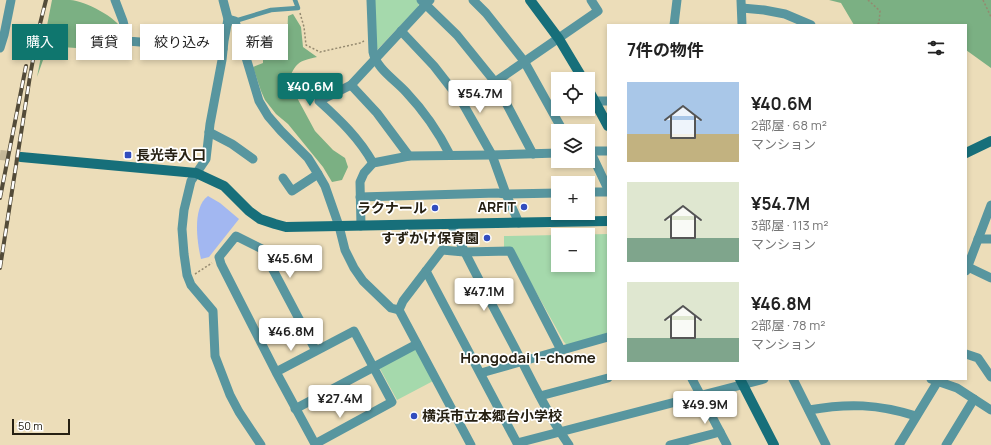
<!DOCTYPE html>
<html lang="ja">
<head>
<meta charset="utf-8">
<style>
  :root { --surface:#fff; --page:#f6f6f6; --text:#222; --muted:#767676; --accent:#0f766e }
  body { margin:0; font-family:Manrope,"Noto Sans JP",sans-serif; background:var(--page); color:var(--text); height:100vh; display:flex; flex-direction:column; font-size:15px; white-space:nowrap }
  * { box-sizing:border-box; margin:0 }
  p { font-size:13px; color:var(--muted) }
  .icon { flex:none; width:22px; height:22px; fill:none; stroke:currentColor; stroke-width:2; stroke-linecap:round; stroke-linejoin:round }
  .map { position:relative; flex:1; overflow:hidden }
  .drawer { position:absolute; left:607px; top:24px; width:360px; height:356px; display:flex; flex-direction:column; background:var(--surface); border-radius:0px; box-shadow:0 2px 6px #0003 }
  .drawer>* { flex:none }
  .hud { position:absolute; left:12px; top:24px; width:380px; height:36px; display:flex; gap:8px }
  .controls { position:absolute; left:551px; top:72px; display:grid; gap:8px }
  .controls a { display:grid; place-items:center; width:44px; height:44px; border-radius:0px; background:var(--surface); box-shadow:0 2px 6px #0003; font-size:20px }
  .scale { position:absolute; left:12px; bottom:10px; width:58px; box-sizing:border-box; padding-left:4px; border:2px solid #262013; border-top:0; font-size:11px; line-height:14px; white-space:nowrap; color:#262013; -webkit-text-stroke:3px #fff; paint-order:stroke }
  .price { position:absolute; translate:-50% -34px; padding:0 9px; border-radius:4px; background:#fff; color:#222; font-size:13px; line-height:26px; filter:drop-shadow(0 1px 2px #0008) }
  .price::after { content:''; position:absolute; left:50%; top:24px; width:12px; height:9px; margin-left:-6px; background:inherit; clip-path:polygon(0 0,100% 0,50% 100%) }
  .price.active { background:var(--accent); color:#fff }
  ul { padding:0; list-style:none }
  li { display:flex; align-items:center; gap:12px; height:100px; padding:0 20px }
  li span { display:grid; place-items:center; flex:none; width:112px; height:80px; border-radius:0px; color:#555 }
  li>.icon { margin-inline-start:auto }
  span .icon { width:48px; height:48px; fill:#fffc; stroke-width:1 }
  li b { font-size:17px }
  h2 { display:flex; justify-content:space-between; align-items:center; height:48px; padding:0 20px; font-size:17px }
  .chip { padding:0 14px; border-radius:0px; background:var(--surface); box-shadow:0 2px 6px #0003; font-size:14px; line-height:36px }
  .chip.active { background:var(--accent); color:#fff }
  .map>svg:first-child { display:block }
  .green { fill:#a5d9ac }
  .forest { fill:#7bb083 }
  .water { fill:#a2b7f1 }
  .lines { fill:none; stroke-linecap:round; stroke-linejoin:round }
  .secondary-tunnel { stroke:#c4b798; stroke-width:10; stroke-dasharray:10 5; stroke-linecap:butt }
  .path { stroke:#94896f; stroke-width:1.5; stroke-dasharray:2 2; stroke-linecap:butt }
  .lane { stroke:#58969f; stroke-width:4.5 }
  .street { stroke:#58969f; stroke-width:9 }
  .secondary { stroke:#176f7a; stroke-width:10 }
  .rail-casing { stroke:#534b39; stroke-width:4 }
  .rail { stroke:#fff; stroke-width:2.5; stroke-dasharray:8; stroke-linecap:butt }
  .poi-dot { fill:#324dbe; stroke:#fff; stroke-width:1.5 }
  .labels { text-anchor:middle; stroke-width:3.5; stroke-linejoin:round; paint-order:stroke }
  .poi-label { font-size:14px; font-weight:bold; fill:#262013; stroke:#fff; text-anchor:end }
  .neighbourhood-label { font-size:15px; font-weight:bold; fill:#262013; stroke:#fff }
</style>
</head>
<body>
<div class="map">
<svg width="991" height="445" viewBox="0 0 991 445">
  <rect width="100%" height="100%" fill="#ecddb9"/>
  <g class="green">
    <path d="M373,0H417L419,4L418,7L377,50Z"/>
    <path d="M608,234V333L567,345L564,342L512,249L504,248V236L558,235V265H588V235H561Z"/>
    <path d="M416,349L435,380L397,400L379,367Z"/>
  </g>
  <g class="forest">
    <path d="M52,0C58,0 64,0 70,0C85,1 117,17 123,31C124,34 124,39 124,43L77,39L76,48L48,46L37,77Z"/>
    <path d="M829,0H991V68L966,50V25H854L841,3Z"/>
    <path d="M293,14L301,27L303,47L317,57C298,61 296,63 288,81L315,131L333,150L345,158L348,167L342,180L332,182L323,167L288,124L276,114L265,100L261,91L253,67L263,63V48L279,43L287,41L288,16Z"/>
  </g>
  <path class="water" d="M208,196L220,203L239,219L209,257L201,259C197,242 192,207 208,196Z"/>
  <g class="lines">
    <path class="secondary-tunnel" d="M0,155L21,157"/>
    <g class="path">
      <path d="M868,0L880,11L879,23L876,25"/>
      <path d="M983,0L991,17"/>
      <path d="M300,13L304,27L306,45L320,52L360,43L364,41"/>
      <path d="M195,274L212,263"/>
    </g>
    <path class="lane" d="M235,21L271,10L298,8L295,0"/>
    <g class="street">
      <path d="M115,0L123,21L128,41L223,49"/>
      <path d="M223,0L228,19L224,41L222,60L210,124L206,159L191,181L184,210L182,229L184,254L187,275L191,285L213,311L215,356L230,395L239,412L261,445"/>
      <path d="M371,0L373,52C376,68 395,80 406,92C423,110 439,133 450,155"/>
      <path d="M421,0L457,35L495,82L533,154"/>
      <path d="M473,0L486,13L524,61L563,131"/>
      <path d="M741,0L742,25"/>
      <path d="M742,8L764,10L785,14L811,25"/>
      <path d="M228,19L235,21L259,101L268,116L281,131L308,158L318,174L325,186L339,226L345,250L354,268L363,281L391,308L399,310"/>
      <path d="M674,25L677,0"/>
      <path d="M401,31L434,66L462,102L492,155L506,194L519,223"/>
      <path d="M0,48L4,35L11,0"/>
      <path d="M351,85L377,113L409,156"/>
      <path d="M594,101H608"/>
      <path d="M462,102L495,82L598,11L591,0"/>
      <path d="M209,132L232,144L253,159"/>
      <path d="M588,151H608"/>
      <path d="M590,151L608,189"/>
      <path d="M373,163C359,138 340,120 319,101L351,85L430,0"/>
      <path d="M283,178L292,191L318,174"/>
      <path d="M588,192H608"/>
      <path d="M360,197L497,193L506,194L558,193"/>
      <path d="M451,224C472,268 495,310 517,352C533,383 549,417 569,445"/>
      <path d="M361,226L360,182L364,173L373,163L409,156L492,155L558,153"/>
      <path d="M978,239H991"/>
      <path d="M968,267L991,278"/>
      <path d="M426,271L517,443L764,379"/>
      <path d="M966,271L991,205"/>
      <path d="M966,354L978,358L991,377"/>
      <path d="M276,372L354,331L392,402L315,444L276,372L221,264L219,257L236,236L262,249L316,351"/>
      <path d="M481,373L608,337"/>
      <path d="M692,379L727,445"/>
      <path d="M793,379L826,445"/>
      <path d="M931,379L957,388L991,410"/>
      <path d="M540,396L608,378"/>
      <path d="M295,409L417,344"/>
      <path d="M809,410C848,403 878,404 916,416"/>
      <path d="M471,445L399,310L403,301L442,250L464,252L510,251L561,350"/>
      <path d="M670,445L720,432"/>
      <path d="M899,445L938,381"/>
      <path d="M946,445L974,399"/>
    </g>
    <g class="secondary">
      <path d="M530,0L559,39L583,79"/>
      <path d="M588,89L608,126"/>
      <path d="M966,153L991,141"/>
      <path d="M21,157L196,173L224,186L249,211L260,219L275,224L286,227L608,221"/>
      <path d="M740,379L774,445"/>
    </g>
    <defs>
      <g id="rail">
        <path d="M0,198L26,66"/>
        <path d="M0,268L30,76L38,32L46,0"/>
      </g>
    </defs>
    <use href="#rail" class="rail-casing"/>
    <use href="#rail" class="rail"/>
  </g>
  <g class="poi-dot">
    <rect x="124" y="151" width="8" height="8" rx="2"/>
    <circle cx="524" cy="207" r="4"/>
    <circle cx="435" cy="208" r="4"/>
    <circle cx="487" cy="238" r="4"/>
    <circle cx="414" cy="416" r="4"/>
  </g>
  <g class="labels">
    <g class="poi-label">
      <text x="136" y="160" text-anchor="start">長光寺入口</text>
      <text x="516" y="212">ARFIT</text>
      <text x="427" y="213">ラクナール</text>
      <text x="479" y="243">すずかけ保育園</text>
      <text x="422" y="421" text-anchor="start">横浜市立本郷台小学校</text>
    </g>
    <g class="neighbourhood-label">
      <text x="528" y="363">Hongodai 1-chome</text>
    </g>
  </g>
</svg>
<div class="controls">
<a><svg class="icon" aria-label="locate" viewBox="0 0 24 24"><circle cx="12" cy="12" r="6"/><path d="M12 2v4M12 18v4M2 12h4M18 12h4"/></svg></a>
<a><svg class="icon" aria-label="layers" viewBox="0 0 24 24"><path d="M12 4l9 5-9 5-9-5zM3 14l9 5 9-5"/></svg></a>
<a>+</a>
<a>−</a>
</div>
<div class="scale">50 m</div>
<b class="price active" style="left:310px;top:107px">¥40.6M</b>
<b class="price" style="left:480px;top:114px">¥54.7M</b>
<b class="price" style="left:290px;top:279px">¥45.6M</b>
<b class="price" style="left:484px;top:312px">¥47.1M</b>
<b class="price" style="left:291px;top:352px">¥46.8M</b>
<b class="price" style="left:340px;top:419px">¥27.4M</b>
<b class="price" style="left:705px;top:425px">¥49.9M</b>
<div class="hud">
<a class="chip active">購入</a>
<a class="chip">賃貸</a>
<a class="chip">絞り込み</a>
<a class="chip">新着</a>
</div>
<section class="drawer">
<h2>7件の物件<svg class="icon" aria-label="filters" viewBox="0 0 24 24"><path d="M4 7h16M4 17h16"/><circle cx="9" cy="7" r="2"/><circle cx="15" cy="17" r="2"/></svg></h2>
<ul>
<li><span style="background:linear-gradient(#a9c7e8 65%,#c2b280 0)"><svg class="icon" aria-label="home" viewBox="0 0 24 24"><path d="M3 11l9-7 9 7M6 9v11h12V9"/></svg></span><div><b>¥40.6M</b><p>2部屋 · 68 m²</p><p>マンション</p></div></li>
<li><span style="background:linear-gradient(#dfe7d0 70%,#7fa58c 0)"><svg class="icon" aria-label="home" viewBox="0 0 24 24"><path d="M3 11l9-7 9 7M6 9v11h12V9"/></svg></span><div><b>¥54.7M</b><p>3部屋 · 113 m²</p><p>マンション</p></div></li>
<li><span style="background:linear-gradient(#dfe7d0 70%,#7fa58c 0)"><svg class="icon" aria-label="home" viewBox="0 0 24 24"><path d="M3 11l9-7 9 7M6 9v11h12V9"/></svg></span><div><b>¥46.8M</b><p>2部屋 · 78 m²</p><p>マンション</p></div></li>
</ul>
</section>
</div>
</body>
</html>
